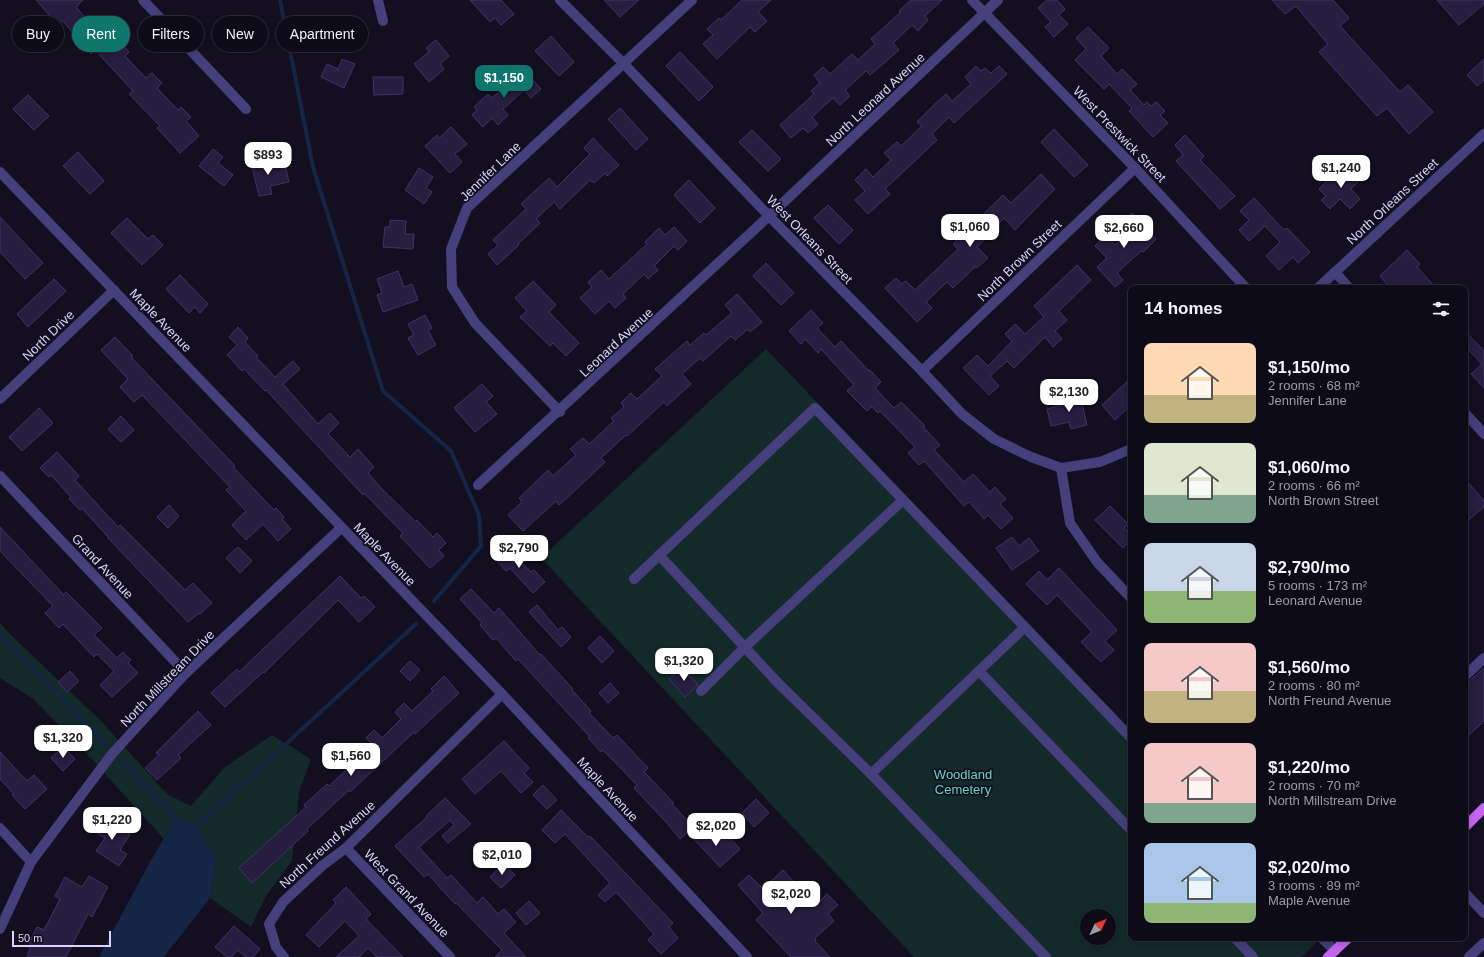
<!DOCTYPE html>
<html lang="en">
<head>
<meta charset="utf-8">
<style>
  :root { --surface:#0e0b18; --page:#1c1925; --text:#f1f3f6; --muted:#9b9ba2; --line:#2e2b37; --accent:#0f766e }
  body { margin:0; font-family:Arial,sans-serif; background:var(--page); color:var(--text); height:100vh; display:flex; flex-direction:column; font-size:15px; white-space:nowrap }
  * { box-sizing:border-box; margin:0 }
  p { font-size:13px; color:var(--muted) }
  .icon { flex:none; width:22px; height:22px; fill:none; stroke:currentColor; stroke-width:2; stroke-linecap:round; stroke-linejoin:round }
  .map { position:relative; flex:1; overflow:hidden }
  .drawer { position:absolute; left:1128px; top:285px; width:340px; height:656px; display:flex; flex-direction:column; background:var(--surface); border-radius:8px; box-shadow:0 2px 10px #0003,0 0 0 1px var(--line) }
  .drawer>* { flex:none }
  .hud { position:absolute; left:12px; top:16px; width:380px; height:36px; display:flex; gap:8px }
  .needle { width:26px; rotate:47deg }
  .controls { position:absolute; left:1080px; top:909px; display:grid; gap:8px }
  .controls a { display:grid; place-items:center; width:36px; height:36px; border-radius:50%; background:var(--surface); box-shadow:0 2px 10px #0003,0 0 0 1px var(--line); font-size:20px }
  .scale { position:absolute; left:12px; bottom:10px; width:99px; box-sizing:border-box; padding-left:4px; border:2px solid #dad3fb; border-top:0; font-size:11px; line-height:14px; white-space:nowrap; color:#dad3fb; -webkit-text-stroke:3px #130f20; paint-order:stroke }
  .price { position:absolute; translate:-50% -34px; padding:0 9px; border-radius:8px; background:#fff; color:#222; font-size:13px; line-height:26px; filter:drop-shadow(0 1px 2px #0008) }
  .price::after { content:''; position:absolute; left:50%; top:24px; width:12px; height:9px; margin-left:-6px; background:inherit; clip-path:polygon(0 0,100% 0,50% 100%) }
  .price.current { background:var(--accent); color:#fff }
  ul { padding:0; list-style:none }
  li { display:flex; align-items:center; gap:12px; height:100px; padding:0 16px }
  li span { display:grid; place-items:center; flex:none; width:112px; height:80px; border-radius:8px; color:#555 }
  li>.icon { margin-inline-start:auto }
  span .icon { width:48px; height:48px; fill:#fffc; stroke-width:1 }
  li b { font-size:17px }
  h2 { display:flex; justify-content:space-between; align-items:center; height:48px; padding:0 16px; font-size:17px }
  .tag { padding:0 14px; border-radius:18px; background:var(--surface); box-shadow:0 2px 10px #0003,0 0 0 1px var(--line); font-size:14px; line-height:36px }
  .tag.current { background:var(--accent); color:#fff }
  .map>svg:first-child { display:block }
  .green { fill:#13292a; fill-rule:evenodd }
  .water { fill:#142545 }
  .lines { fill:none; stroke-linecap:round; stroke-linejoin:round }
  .stream { stroke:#142545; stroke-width:4 }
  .building { fill:#261d3f; stroke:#403269 }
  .minor { stroke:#453f7b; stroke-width:10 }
  .major { stroke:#c465f0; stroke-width:10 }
  .labels { text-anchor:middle; stroke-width:3.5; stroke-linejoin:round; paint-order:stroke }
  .street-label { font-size:13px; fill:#dad3fb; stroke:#130f20 }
  .park-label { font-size:13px; fill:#66d3be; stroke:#130f20 }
</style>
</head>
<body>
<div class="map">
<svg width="1484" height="957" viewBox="0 0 1484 957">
  <rect width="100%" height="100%" fill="#130f20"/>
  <g class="green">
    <path d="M766,349L1131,730V938H1321L1301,957H914L541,558ZM1087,916H1109V938H1087Z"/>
    <path d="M0,623L12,636L101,721L167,794L191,806L225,767L272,735L311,759L299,792L292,861L266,896L251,927L210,898L217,860L176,819L164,839L87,754L33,699L0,678Z"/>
  </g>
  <path class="water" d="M176,818L197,826L217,860L210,898L164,957H99L151,860Z"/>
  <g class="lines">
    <g class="stream">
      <path d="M280,0L313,167L383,391L451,451L479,515L481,546L434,601"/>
      <path d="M0,635L106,745"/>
      <path d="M121,761L176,818V823"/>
      <path d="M195,829L197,826L416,624"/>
    </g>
  </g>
  <g class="building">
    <path d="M36,0H83L76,7L96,30L99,26L115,44L119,41L129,52L125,56L146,78L152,73L162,83L157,88L178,110L181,107L191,117L186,121L199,136L180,153L157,128L160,126L129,94L133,91L95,50L91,54L62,20L57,24Z"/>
    <path d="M470,0H501L514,14L501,25L495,18L490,22Z"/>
    <path d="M604,0H639L620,17Z"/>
    <path d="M742,0H771L758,12L767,21L755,32L750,27L717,59L703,44L713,35L707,29L719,18L721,20Z"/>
    <path d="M911,0H942L925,16L928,20L918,31L912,25L893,43L899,50L870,75L866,71L845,90L850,96L840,105L833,98L812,117L818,124L808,133L803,128L791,138L780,125L814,94L811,91L820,83L814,75L823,67L830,74L852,54L858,60L875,44L871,39L901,12L899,11Z"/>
    <path d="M1047,0H1057L1065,9L1059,15L1068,24L1054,37L1045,27L1051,22L1038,8Z"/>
    <path d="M1272,0H1333L1349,18L1340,26L1400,92L1408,85L1433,112L1409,134L1387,108L1377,116L1319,52L1328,44L1296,6L1285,14Z"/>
    <path d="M1437,0H1484V4L1459,25Z"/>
    <path d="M246,19L267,41L254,52L245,42L238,48L227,36Z"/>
    <path d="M1088,27L1109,48L1101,56L1117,74L1122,69L1137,84L1130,90L1144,105L1147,102L1151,106L1156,102L1165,111L1160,115L1168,123L1153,137L1129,111L1132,108L1109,84L1104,89L1075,60L1086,49L1076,38Z"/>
    <path d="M551,36L574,62L559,76L535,51Z"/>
    <path d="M436,40L449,56L440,64L444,69L429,82L414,64L429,52L426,48Z"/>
    <path d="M680,52L713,87L699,101L666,66Z"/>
    <path d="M342,59L355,64L344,88L321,77L327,64L338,69Z"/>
    <path d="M1484,59V80L1477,86L1467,75Z"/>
    <path d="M976,66L981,71L985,68L991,73L999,66L1007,74L954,123L949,117L932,134L937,140L885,189L890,194L868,214L855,200L865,191L855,180L866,169L873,177L891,160L884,153L897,142L901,146L922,126L917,122L936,103L946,94L952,101L971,84L965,77Z"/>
    <path d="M524,70L541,89L531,98L524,90L503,109L508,115L498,125L492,118L483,127L472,115L477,110L474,107L488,94L492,98Z"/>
    <path d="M373,77H403V94L374,95Z"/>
    <path d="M28,95L49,116L34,130L13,109Z"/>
    <path d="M620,108L648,139L636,150L608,119Z"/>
    <path d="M451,127L467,144L455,154L462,162L450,173L425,146L437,135L439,138Z"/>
    <path d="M1054,129L1088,165L1074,177L1041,142Z"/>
    <path d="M752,130L781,159L768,171L739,142Z"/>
    <path d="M1185,135L1204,156L1200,160L1235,196L1220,209L1176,161L1183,155L1175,145Z"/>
    <path d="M593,138L619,165L607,176L605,173L594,183L590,180L560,209L554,202L536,219L540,223L518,244L519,245L497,265L488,254L498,245L493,240L526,209L521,204L549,178L557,187L590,154L584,148Z"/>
    <path d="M213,149L223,157L218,163L233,175L224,186L199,166Z"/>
    <path d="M78,152L104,181L90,194L63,166Z"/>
    <path d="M269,158L271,168L285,165L289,182L270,186L272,194L259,196L251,162Z"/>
    <path d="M1341,167L1348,175L1353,170L1361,179L1351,189L1360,199L1350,209L1340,199L1330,209L1321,200L1326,196L1319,189Z"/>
    <path d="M419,168L433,177L426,188L432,192L424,204L405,190Z"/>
    <path d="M1041,174L1055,189L1015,230L1004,218L983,239L984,240L977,247L988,258L977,268L975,267L953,288L947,282L926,302L932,308L917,322L885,288L896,278L902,284L906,281L915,290L958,249L953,244L1003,195L1011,203Z"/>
    <path d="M689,180L715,208L700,223L674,195Z"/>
    <path d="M1254,198L1284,230L1287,228L1310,252L1298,263L1293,257L1279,270L1266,256L1280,242L1265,226L1249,241L1239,230L1249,220L1240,211Z"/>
    <path d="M828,205L853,230L839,244L814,218Z"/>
    <path d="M1132,213L1156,239L1143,252L1141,251L1117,273L1123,280L1115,287L1097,267L1107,258L1095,246L1106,235L1115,245L1132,231L1122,222Z"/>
    <path d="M0,217L43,263L25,279L0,252Z"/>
    <path d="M127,218L148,239L153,235L163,245L142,265L111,233Z"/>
    <path d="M390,220L406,221L405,234H414L413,249L383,247L385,227H390Z"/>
    <path d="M674,227L687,241L678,250L674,246L654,266L658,270L648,279L644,274L623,294L626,298L615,308L609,301L595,314L580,298L592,287L588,282L601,270L609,279L647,244L645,242L659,228L665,235Z"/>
    <path d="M1407,250L1420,264L1417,267L1436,288H1390L1380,276Z"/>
    <path d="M766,263L794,293L781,305L753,276Z"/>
    <path d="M1077,265L1091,280L1059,311L1067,320L1055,331L1062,339L1053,347L1045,337L1014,368L1007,361L990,376L999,386L989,395L963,368L977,355L988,366L1012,341L1005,334L1015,324L1025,334L1044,317L1034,306Z"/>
    <path d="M398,271L404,287L412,284L418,300L383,312L377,295L382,293L377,279Z"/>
    <path d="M180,275L208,304L200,313L195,307L189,313L166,289Z"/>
    <path d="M54,279L66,291L28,327L17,314Z"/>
    <path d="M533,281L556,305L549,312L579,343L566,356L553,343L550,346L520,317L527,311L515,298Z"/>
    <path d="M737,294L762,322L750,332L748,329L735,340L731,336L703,361L700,358L682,374L691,384L667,406L664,402L627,436L626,435L601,458L605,462L582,484L559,505L556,501L523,531L508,515L522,502L519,498L548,470L553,476L576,455L570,449L583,438L589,444L614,421L611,418L624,407L621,403L631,393L637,399L662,376L655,369L687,341L690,345L704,333L706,335L732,313L725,305Z"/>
    <path d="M811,310L823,323L817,328L835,347L841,341L869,371L870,370L881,382L875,388L894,408L901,402L925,426L923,427L940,445L934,450L964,482L973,474L990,492L995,487L1006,499L1000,504L1013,518L1001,529L988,515L984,519L969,502L964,506L924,461L919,465L908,453L915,447L880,411L878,413L872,407L867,411L847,391L854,385L821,349L818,353L805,339L801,344L789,331Z"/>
    <path d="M425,315L432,328L428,330L436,345L418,355L408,338L414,335L408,324Z"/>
    <path d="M238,327L248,338L245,342L258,356L256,357L275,377L293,361L300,369L283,384L318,424L330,413L339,423L328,434L350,457L358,449L374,467L368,473L382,489L416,522L417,520L433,537L437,533L446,543L439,550L444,556L430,568L400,536L403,533L364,493L363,495L266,390L265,391L244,369L242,371L227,355L237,345L229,337Z"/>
    <path d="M1465,331L1484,351V388L1471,374L1482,364L1465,346Z"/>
    <path d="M115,337L133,356L131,357L235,466L233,467L274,510L276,508L284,517L282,519L291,529L278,541L263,524L246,540L232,525L246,511L226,490L230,487L142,395L134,402L120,387L128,379L101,350Z"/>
    <path d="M1131,378V405L1115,420L1102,405Z"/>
    <path d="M482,384L493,396L486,402L497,414L475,432L454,408Z"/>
    <path d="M1080,394L1087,425L1071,429L1069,422L1051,426L1047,409L1065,404L1064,398Z"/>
    <path d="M39,408L53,423L22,451L9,437Z"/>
    <path d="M121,416L134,430L121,442L108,429Z"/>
    <path d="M57,452L79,476L75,480L118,527L120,525L185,590L193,583L212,603L200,614L199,613L188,622L107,537H108L82,508L80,510L69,499L71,497L51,475L49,477L40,468Z"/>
    <path d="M1465,479L1484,501V507L1465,523Z"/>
    <path d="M169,505L179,516L168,528L157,517Z"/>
    <path d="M1110,506L1128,524L1124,528L1131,536V540L1123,548L1095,520Z"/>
    <path d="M0,527L64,595L66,592L102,628L94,635L117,658L123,652L131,660L128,663L138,673L112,697L100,685L114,671L97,654L94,657L63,624L59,628L45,613L53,606L0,551Z"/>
    <path d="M1012,537L1019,546L1029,538L1039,551L1012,570L996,548Z"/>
    <path d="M506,546L531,572L534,570L545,582L533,593L510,568L506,571L494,558Z"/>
    <path d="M238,547L252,561L240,573L226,558Z"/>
    <path d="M1059,568L1117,630L1105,641L1114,650L1101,662L1081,642L1092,632L1057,595L1047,605L1026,584L1039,571L1047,580Z"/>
    <path d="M340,576L361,598L364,596L375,607L359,622L338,600L264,673L263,672L225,707L211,693L237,669L239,672Z"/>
    <path d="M471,589L494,613L499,608L540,655L541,654L573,689L572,690L591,711L589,713L613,738L617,735L648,768L644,772L674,803L672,804L693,827L680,839L666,822L634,788L637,785L603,750L601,752L588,738L590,737L518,659L516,661L496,638L493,640L480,625L482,623L460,599Z"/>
    <path d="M537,605L558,630L562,627L571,637L561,647L529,612Z"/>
    <path d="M600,636L614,651L602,663L588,648Z"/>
    <path d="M410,661L420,670L410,681L400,671Z"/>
    <path d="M683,668L698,685L685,697L669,679Z"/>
    <path d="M1484,668V721L1465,739V685Z"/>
    <path d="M70,671L79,681L67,692L58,682Z"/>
    <path d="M444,676L459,693L415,734L414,732L350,792L349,790L307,829L308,831L252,883L239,868L306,807L304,805L327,784L329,786L373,745L366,738L374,730L382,738L401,719L395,712L404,703L412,711L433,691L431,689Z"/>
    <path d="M610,683L619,693L608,703L599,693Z"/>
    <path d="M198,711L211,725L178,755L181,758L157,780L145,768L159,755L156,753Z"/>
    <path d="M504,741L529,768L524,773L533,782L521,793L501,771L475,794L462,779Z"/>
    <path d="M63,747L75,759L63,771L51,758Z"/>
    <path d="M0,752L27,781L34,775L47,789L25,809L12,795L14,794L0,779Z"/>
    <path d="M543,785L557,800L547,809L533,795Z"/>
    <path d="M445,798L471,824L448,843L442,836L454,825L450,820L419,847L447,878L451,875L477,903L483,897L498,914L504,909L516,922L504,933L526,957H495L502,950L456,903L455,904L428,874L424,877L395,846L427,817L426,816Z"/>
    <path d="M756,799L769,813L754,827L742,813Z"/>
    <path d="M561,810L588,837L590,836L673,923L669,927L678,938L661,954L648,940L654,934L616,892L605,902L598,895L610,883L565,834L555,843L542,830Z"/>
    <path d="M105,817L130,834L120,850L127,854L119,866L96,851L105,838L94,831Z"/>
    <path d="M700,828L716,846L727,835L740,849L720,867L691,836Z"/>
    <path d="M503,864L515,875L501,888L490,877Z"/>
    <path d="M783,870L815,906L827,894L838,905L828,914L834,921L815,938L816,940L815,941L830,957H791L756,920L763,913L738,885L749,875L763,889Z"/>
    <path d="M89,876L108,887L92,917L88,914L66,957H27L31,944L29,943L37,927L44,930L60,899L55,896L65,877L82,887Z"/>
    <path d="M346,887L371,914L366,919L403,957H377L368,948L359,957H336L359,936L345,921L319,947L306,935L336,903L333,900Z"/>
    <path d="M529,901L540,913L526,925L516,913Z"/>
    <path d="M234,926L260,949L253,957H246L238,950L231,957H227L215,947Z"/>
  </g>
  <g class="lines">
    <g class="minor">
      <path d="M143,0L246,109"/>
      <path d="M378,0L383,21"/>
      <path d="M560,0L624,64L769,216L922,371L962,414L994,439L1031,457L1061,468L1100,462L1131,449"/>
      <path d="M972,0L1135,168L1246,288"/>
      <path d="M0,172L502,694L747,957"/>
      <path d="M1335,272L1349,288"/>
      <path d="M1318,288L1484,134"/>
      <path d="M922,371L1135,168"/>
      <path d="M0,399L114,290"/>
      <path d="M560,412L475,323L452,287L451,249L467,208L692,0"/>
      <path d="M1465,413L1484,434"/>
      <path d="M1061,468L1070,523L1097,562L1131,598"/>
      <path d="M0,476L186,673"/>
      <path d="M478,485L769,216L998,0"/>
      <path d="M659,555L779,684L871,774L1046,957"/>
      <path d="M634,579L815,408L1131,738"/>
      <path d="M979,671L1131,830"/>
      <path d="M1465,676L1484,658"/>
      <path d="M701,691L745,647L903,500"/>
      <path d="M871,774L1025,627"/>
      <path d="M0,828L31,862"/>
      <path d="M346,848L450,957"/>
      <path d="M1465,893L1484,913"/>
      <path d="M0,929L31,862L112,754L186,673L341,528"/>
      <path d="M1235,938L1253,957"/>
      <path d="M1322,938L1335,951"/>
      <path d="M284,957L276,947L269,924L283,902L323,865L346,848L502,694"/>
      <path d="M1469,957L1484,943"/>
    </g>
    <g class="major">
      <path d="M1465,827L1484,808"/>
      <path d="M1328,957L1348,938"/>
    </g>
  </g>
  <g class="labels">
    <g class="street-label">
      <text transform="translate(875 99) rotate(-43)" y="5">North Leonard Avenue</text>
      <text transform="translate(1120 134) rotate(46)" y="5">West Prestwick Street</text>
      <text transform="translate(490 171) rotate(-44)" y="5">Jennifer Lane</text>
      <text transform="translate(1392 201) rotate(-43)" y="5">North Orleans Street</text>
      <text transform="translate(810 239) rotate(46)" y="5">West Orleans Street</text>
      <text transform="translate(1019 260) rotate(-44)" y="5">North Brown Street</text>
      <text transform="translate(161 320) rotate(46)" y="5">Maple Avenue</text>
      <text transform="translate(48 335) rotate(-44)" y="5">North Drive</text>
      <text transform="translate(616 342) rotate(-43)" y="5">Leonard Avenue</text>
      <text transform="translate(385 554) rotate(46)" y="5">Maple Avenue</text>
      <text transform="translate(103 566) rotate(47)" y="5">Grand Avenue</text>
      <text transform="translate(167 678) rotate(-46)" y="5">North Millstream Drive</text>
      <text transform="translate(608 789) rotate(47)" y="5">Maple Avenue</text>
      <text transform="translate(327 844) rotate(-42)" y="5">North Freund Avenue</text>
      <text transform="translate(407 893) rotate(46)" y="5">West Grand Avenue</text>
    </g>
    <g class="park-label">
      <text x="963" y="779">Woodland<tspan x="963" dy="15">Cemetery</tspan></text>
    </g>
  </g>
</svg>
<div class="controls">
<a><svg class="needle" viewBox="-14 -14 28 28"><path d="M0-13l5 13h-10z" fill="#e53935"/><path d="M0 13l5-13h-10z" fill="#9b9ba2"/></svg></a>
</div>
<div class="scale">50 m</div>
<b class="price current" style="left:504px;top:99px">$1,150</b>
<b class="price" style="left:268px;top:176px">$893</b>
<b class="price" style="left:1341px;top:189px">$1,240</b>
<b class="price" style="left:970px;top:248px">$1,060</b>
<b class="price" style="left:1124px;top:249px">$2,660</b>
<b class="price" style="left:1069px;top:413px">$2,130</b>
<b class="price" style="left:519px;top:569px">$2,790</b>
<b class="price" style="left:684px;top:682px">$1,320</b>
<b class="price" style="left:63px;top:759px">$1,320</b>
<b class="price" style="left:351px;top:777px">$1,560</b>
<b class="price" style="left:112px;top:841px">$1,220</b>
<b class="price" style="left:716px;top:847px">$2,020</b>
<b class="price" style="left:502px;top:876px">$2,010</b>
<b class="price" style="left:791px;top:915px">$2,020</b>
<div class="hud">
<a class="tag">Buy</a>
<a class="tag current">Rent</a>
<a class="tag">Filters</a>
<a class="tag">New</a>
<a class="tag">Apartment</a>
</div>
<section class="drawer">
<h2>14 homes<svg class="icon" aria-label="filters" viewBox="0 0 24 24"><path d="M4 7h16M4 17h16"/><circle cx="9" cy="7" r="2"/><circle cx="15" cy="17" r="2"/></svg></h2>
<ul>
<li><span style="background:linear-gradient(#ffd9b3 65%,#c2b280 0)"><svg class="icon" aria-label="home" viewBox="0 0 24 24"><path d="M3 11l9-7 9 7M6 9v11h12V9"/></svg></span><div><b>$1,150/mo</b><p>2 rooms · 68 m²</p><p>Jennifer Lane</p></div></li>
<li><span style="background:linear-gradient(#dfe7d0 65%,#7fa58c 0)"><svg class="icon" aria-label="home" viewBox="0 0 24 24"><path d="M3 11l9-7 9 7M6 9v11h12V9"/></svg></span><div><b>$1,060/mo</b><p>2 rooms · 66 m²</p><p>North Brown Street</p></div></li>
<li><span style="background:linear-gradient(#c9d6e8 60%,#8fb573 0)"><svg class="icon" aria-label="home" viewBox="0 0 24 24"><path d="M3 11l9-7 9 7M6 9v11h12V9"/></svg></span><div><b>$2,790/mo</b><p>5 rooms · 173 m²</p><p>Leonard Avenue</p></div></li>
<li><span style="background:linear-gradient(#f6c9c9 60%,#c2b280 0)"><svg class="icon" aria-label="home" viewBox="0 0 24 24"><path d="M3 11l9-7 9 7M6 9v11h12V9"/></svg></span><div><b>$1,560/mo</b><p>2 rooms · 80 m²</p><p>North Freund Avenue</p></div></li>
<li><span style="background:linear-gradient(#f6c9c9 75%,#7fa58c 0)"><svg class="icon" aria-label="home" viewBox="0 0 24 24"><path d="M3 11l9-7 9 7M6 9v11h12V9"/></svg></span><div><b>$1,220/mo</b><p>2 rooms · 70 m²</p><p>North Millstream Drive</p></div></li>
<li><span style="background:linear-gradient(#a9c7e8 75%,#8fb573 0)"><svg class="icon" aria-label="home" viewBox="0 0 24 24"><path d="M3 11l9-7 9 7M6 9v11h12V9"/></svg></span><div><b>$2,020/mo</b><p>3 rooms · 89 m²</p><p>Maple Avenue</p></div></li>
</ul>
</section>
</div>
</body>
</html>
